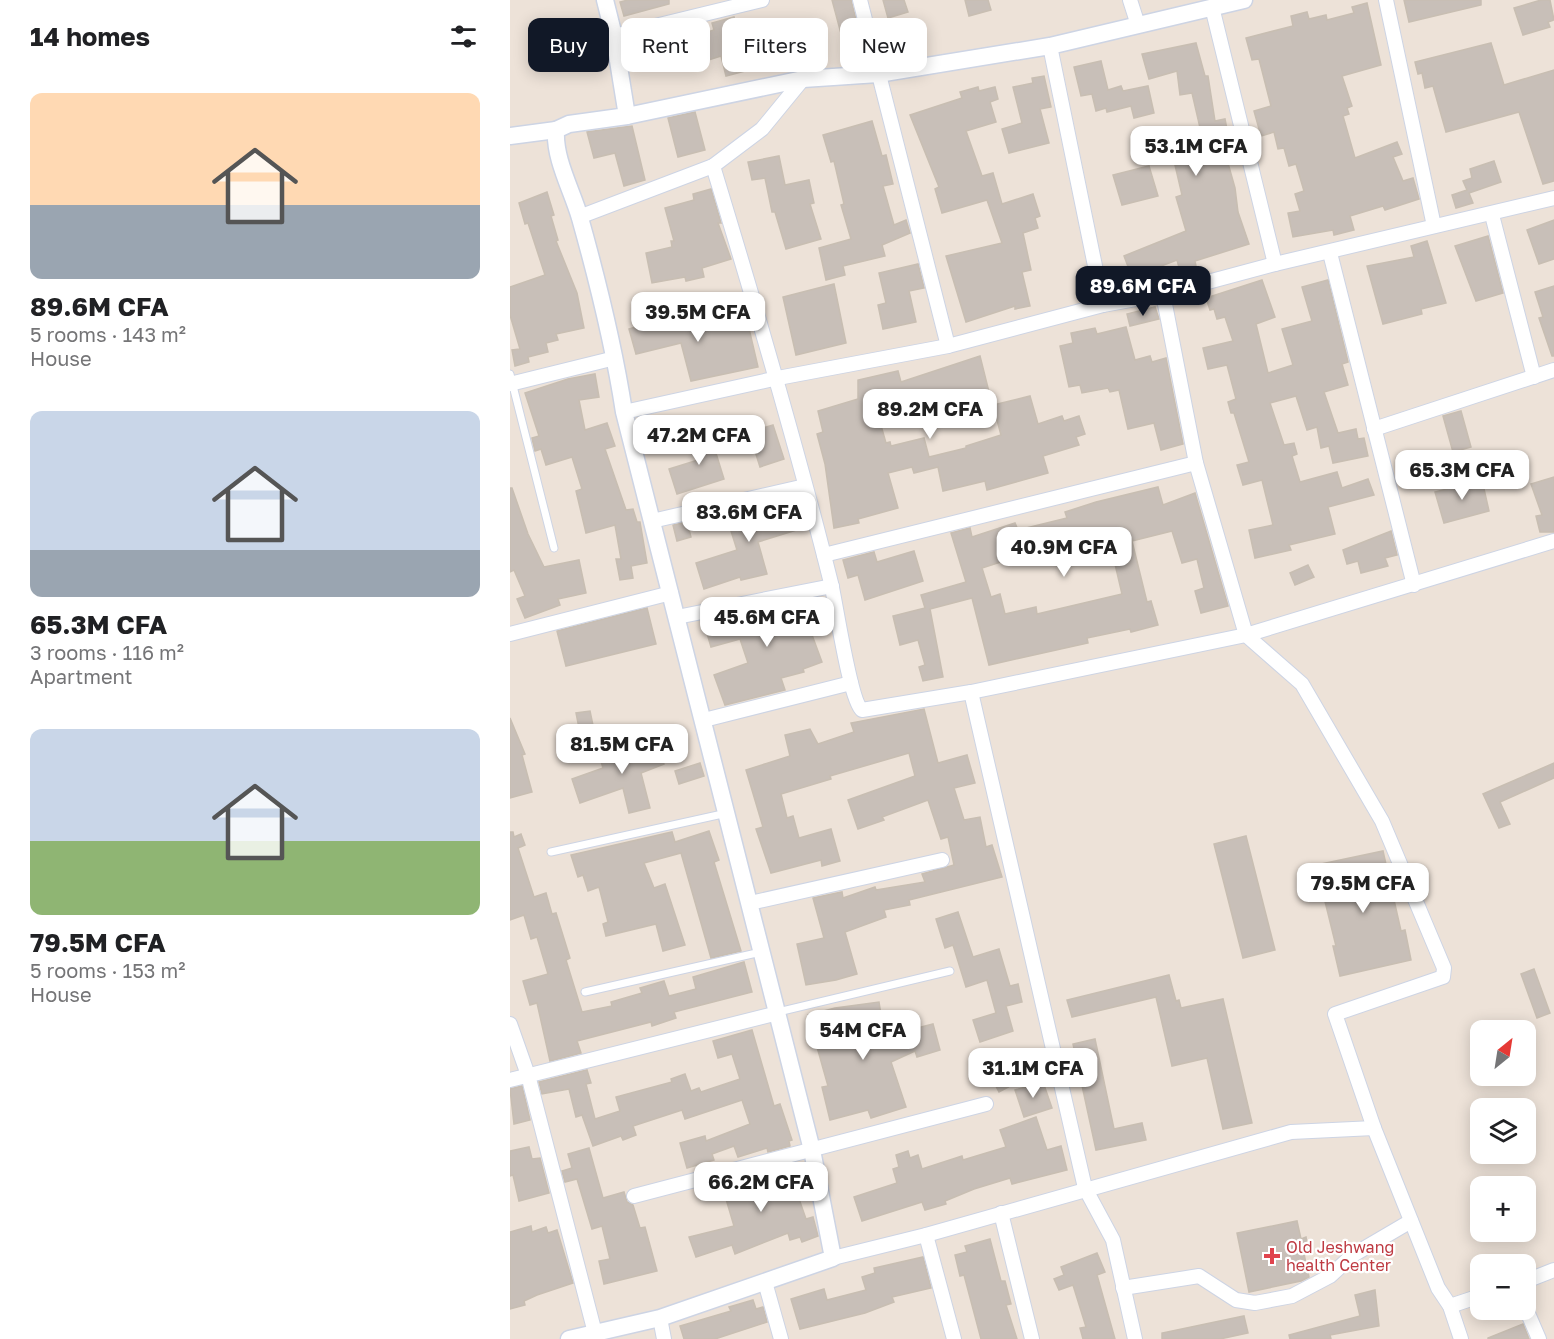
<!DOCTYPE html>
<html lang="en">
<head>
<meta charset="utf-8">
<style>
  :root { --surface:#fff; --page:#f6f6f6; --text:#202124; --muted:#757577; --accent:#111827 }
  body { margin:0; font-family:"Golos Text",sans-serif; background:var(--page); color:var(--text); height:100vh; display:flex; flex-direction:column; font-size:22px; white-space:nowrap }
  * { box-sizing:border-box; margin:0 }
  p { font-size:20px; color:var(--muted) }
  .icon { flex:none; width:33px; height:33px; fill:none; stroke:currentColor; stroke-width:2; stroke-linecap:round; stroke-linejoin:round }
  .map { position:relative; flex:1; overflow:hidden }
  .sheet { display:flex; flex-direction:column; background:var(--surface); width:510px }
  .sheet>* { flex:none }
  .banner { position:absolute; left:18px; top:18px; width:570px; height:54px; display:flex; gap:12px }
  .needle { width:39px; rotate:30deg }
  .tools { position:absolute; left:960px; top:1020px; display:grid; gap:12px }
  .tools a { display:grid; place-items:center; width:66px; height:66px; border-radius:12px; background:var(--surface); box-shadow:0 3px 15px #0003; font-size:30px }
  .price { position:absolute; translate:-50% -51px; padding:0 14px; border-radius:12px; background:#fff; color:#222; font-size:20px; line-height:39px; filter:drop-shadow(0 2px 3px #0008) }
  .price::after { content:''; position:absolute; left:50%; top:36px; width:18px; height:14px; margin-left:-9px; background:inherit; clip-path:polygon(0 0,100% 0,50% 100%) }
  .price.active { background:var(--accent); color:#fff }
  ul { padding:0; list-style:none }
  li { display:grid; align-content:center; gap:12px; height:318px; padding:0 30px }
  li span { display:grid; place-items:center; height:186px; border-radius:12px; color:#555 }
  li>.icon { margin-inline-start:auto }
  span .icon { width:108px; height:108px; fill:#fffc; stroke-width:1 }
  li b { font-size:26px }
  h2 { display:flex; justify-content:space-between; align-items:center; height:72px; padding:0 30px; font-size:26px }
  .tag { padding:0 21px; border-radius:12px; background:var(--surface); box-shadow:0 3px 15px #0003; font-size:21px; line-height:54px }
  .tag.active { background:var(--accent); color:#fff }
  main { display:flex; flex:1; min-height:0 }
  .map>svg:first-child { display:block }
  .building { fill:#c8bfb8; stroke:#c8beb2; stroke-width:1.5; fill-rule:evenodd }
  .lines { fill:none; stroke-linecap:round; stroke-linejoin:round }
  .service-casing { stroke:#cdd4e4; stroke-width:9 }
  .minor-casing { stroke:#cdd4e4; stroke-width:16 }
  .tertiary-casing { stroke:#cdd4e4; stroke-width:19 }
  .service { stroke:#fff; stroke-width:7 }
  .minor { stroke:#fff; stroke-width:14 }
  .tertiary { stroke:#fff; stroke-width:16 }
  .health-dot { fill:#e0444e; stroke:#fff; stroke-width:2 }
  .labels { text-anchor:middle; stroke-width:4.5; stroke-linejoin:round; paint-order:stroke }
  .health-label { font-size:16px; fill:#be3a42; stroke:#fff; text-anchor:start }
</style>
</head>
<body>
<main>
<section class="sheet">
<h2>14 homes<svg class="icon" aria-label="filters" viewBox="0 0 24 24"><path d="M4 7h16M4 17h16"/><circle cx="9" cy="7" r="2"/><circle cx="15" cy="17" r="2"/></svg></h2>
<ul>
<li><span style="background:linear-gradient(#ffd9b3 60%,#9aa5b1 0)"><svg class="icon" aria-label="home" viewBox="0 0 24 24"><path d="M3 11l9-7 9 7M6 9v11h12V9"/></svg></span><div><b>89.6M CFA</b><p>5 rooms · 143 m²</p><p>House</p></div></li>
<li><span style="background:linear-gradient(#c9d6e8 75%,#9aa5b1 0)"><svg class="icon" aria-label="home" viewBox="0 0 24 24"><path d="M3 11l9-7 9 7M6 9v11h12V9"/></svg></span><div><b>65.3M CFA</b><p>3 rooms · 116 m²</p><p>Apartment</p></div></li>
<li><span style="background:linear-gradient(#c9d6e8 60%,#8fb573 0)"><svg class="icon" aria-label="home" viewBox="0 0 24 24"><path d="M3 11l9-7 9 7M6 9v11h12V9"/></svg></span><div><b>79.5M CFA</b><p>5 rooms · 153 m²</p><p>House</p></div></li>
</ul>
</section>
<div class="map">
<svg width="1044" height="1339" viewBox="0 0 1044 1339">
  <rect width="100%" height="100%" fill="#ede2d8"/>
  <g class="building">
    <path d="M118,0H159V4L114,16L110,2Z"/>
    <path d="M322,0H341L353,48L336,52Z"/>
    <path d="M373,0H394L398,12L378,18Z"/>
    <path d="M455,0H478L481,10L459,16Z"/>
    <path d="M894,0H971V5L899,22Z"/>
    <path d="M1031,0H1040L1044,20L1038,22L1040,27L1013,35L1004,8Z"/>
    <path d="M857,3L871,65L832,76L842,106L837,108L839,114L833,116L845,158L887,142L892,154L883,157L893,181L903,178L909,199L875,210L873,206L840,216L844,230L824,235L823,230L783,237L778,213L790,211L785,194L794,191L786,164L779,166L774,148L768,149L764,132L751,136L744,111L761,106L749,59L742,60L736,38L783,26L781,16L797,12L799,19L816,15L817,20L844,13L842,7Z"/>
    <path d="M224,17L239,70L216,76L211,56L170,69L162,43L204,30L202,23Z"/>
    <path d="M686,43L695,76H698L705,121L715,119L719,140L712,142L725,188L728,212L739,244L685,261L686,266L670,271L667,260L622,277L614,256L676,231L666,197L672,195L665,165L697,158L682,93L670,95L667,71L639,79L632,54Z"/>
    <path d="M981,43L994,85L1044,70V181L1033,184L1009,112L936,132L923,86L915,88L912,73L908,74L905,62Z"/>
    <path d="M591,61L598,90L611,86L613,91L638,86L644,113L624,118L621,106L597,112L596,108L586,111L582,94L571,96L564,67Z"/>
    <path d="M534,76L541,107L530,109L539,143L499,153L492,129L512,123L503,87L523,83L522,78Z"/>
    <path d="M468,87L469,91L485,87L488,99L480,102L486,122L456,131L472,176L483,173L492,204L523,194L530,216L525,218L528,228L513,233L521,270L512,272L520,306L505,309V306L456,322L436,256L492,243L477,200L432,213L425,189L429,187L400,115L452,98L450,92Z"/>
    <path d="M185,112L195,150L168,157L158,118Z"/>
    <path d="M362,121L372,156L376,155L383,184L373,186L384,225L396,220L400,233L372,245L375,256L333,266L335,275L316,280L309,248L341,239L331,205L334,204L324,161L321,162L313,135Z"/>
    <path d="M122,126L135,180L114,186L105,153L84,158L77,132Z"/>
    <path d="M269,156L275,185L299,180L304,203L300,204L311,239L276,249L265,212H262L255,178L242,180L238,162Z"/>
    <path d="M984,161L991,182L959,193L963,203L946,208L942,195L957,190L953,181L962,178L960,169Z"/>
    <path d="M639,166L648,196L612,205L603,175Z"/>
    <path d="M201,189L211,223H208L221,259L192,268L194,277L176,281L175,277L142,283L136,253L162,247L161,241H164L155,208L184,200L183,194Z"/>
    <path d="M37,192L44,215L41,216L48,240L46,241L67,293L74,328L46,334L48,340L36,343L38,352L18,357L19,362L5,366L2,350L10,349L0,315V287L35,275L18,223L15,224L9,203Z"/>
    <path d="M1044,220V259L1029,264L1017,230Z"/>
    <path d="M978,236L993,293L966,301L945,246Z"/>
    <path d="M917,241L936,303L911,309L912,314L873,324L857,266L904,257L901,246Z"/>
    <path d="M408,264L414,288L399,291L406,322L373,329L368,305L376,303L369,273Z"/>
    <path d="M752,280L765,317L746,324L758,373L783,365L772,329L802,321L792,287L818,280L838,362L832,364L838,385L814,392L828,433L846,429L848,439L854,438L858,456L823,463L819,446L811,448L807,427L797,430L786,396L760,403L774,445L784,443L787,454L782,456L790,482L827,472L832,488L858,479L864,495L818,507L825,534L779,545L781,550L745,558L739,530L763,525L752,480L733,485L727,465L739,462L724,413H721L718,402L726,399L717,365L698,369L693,348L723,341L715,317L707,319L704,309L700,310L696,298Z"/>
    <path d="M324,284L336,343L286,355L273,297Z"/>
    <path d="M1044,286V356H1042L1029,318L1033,317L1025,292Z"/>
    <path d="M183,305L189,332L237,320L248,367L181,381L171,343L126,354L119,329L132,325L129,317L141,314L142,317Z"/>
    <path d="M645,307L649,319L620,326L617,314Z"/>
    <path d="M616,327L625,360L640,356L642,362L656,358L673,444L651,450L644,423L618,429L609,390L600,392L598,388L572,393L570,385L559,387L550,346L563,343L561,333L585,328L587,334Z"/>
    <path d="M470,356L481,400L450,407L422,418L416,402L368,415L376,443L380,442L381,446L414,438L419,457L456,448V446L491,435L483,405L520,396L528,424L552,416L554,421L569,416L575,434L566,437L569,445L533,456L538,473L477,490L475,481L433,491L428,467L404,473L402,467L378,473L388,508L348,519L349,523L324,528L315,464L307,434L313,432L308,411L348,399V380L388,371L391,382Z"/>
    <path d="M85,374L89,397L69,400L75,430L97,423L105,446L95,449L116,510L123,509L127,522H130L137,563L121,566L123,578L110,580L106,559H111L105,525L76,533L66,491L72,489L62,457L36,465L31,449L25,451L22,438L29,436L15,393L58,379Z"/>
    <path d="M951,411L961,447L943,452L933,416Z"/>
    <path d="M263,425L274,459L250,467L239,432Z"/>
    <path d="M206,431L212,448L205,450L214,479L167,494L159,469L188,460L181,440Z"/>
    <path d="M1044,477V532H1030L1026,516L1032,515L1021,484Z"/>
    <path d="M972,480L979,511L934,523L925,492Z"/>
    <path d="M648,487L653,505L685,493L718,606L691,613L685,591L694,588L687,559L672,563L662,531L622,541L637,602L641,601L648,625L621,632L620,629L577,638L578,643L479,665L462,598L420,609L433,677L413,681L409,667L415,665L408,640L390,645L383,616L415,608L411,595L456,582L441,533L460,528L462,537L505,523L508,530L557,518L555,512L586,502ZM597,546L601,547L612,594L527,614L526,607L495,614L490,594L481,597L472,568L528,550L530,560L567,551L569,555Z"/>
    <path d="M0,488H2L18,534L34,567L69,560L76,593L48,599L50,605L15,618L7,599L15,596L4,570L0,572Z"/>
    <path d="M275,500L278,508L286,505L293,528L248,542L257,574L231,580L230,577L194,589L186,563L227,550L216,515Z"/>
    <path d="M177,522L181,537L167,541L163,525Z"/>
    <path d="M881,531L887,555L875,558L878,566L851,573L848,561L837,564L833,550Z"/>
    <path d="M404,551L413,581L355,600L348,575L338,578L333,560L364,552L367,562Z"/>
    <path d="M798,565L804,577L785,585L780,573Z"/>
    <path d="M306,598L313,619L298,624L312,662L293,669L294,672L271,678L275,690L215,705L204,675L238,663L230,639L201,647L194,623Z"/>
    <path d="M137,608L146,644L56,666L47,631Z"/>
    <path d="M414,709L428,763L457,755L465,783L444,788L454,820L470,817L476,847L482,845L492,877L399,900L400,905L374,910L376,917L335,932L347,974L326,980L296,985L287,944L314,938L303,898L332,892L333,898L365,887L366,890L415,882L412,874L444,865L438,837L431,839L418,800L372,817L374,820L348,829L338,800L405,776L399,753L320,776L321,779L271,794L277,818L283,816L289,838L321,829L330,861L312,866L311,860L261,873L246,829L253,827L236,770L280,756L275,735L300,729L308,744L344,732L341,723Z"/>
    <path d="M80,711L86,740L72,743L66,713Z"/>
    <path d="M0,718L15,754L12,755L22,792L0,798Z"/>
    <path d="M140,732L154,764L131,773L140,808L119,813L113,788L70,803L62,779L93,768L90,758L131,744L128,737Z"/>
    <path d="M190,763L194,776L169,784L165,771Z"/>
    <path d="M1044,763V778L990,802L1000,824L989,828L973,794Z"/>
    <path d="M199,831L209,860L204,862L231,951L201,958L171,853L134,863L144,888L155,884L175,945L153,951L146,924L96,936L93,924L98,922L89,887L78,891L73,875L68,877L61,855L162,832L165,842Z"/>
    <path d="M0,832H3L4,837L11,834L15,845L8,848L24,897L36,893L42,914L46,913L60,958L56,960L72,1012L102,1006L101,1002L132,993L130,988L154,981L159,996L186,989L183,977L234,962L242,992L164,1012L166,1018L142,1026L141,1022L67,1041L71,1053L40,1061L27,1003L20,1005L13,981L38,974L27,937L21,939L14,915L0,920Z"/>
    <path d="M736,836L765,950L733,958L704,844Z"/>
    <path d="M873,851L891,931L895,930L901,960L830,976L823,946H826L806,865Z"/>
    <path d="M448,912L463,957L489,949L500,986L508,984L512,1002L496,1006L503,1031L470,1042L463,1020L486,1013L477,980L456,987L443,945L435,948L426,919Z"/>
    <path d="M1024,969L1040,1013L1027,1018L1011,974Z"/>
    <path d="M659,975L666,1001L669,1000L671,1008L713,999L742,1123L713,1129L697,1058L662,1066L646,997L562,1017L557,1000Z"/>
    <path d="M369,1002L372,1021L341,1025L349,1052L396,1031L423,1024L430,1050L407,1057L405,1051L381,1062L396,1107L361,1118L358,1110L320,1120L312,1087L318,1086L298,1015L325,1008Z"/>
    <path d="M242,1030L264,1106L270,1104L282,1140L279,1141L280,1146L258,1152L257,1148L228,1157L224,1146L202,1154L204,1160L177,1168L170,1143L195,1136L196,1141L240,1124L232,1100L175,1119L172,1110L123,1126L126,1135L113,1140L111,1136L83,1146L72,1115L66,1117L59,1089L32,1094L29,1082L77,1070L81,1083L76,1084L85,1119L110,1111L106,1097L162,1082L161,1079L175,1074L181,1091L189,1088L191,1092L230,1079L222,1054L208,1058L203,1041Z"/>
    <path d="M585,1039L604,1129L632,1123L636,1140L586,1150L563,1044Z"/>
    <path d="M498,1064L508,1082L489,1092L479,1073Z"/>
    <path d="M533,1082L542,1108L514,1117L505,1090Z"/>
    <path d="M12,1086L20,1120L4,1124L0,1089Z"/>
    <path d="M526,1117L537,1150L551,1146L557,1170L502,1184L500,1178L464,1189L435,1201L436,1204L415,1210L412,1202L352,1221L344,1197L387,1183L383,1169L389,1167L386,1155L398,1151L400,1158L408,1155L412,1169L452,1156L453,1160L496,1147L490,1130Z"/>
    <path d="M19,1147L22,1159L30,1158L39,1193L9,1201L3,1175L0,1176V1151Z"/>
    <path d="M79,1148L93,1198L114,1192L117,1202L123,1205L130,1228L135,1227L147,1271L94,1284L89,1261L100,1259L92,1226L82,1229L67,1179L55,1182L52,1171L62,1168L58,1154Z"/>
    <path d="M286,1163L288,1171L293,1170L300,1192L288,1196L296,1219L303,1217L308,1236L292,1242L290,1237L280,1240L278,1233L225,1254L222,1245L186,1257L179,1237L224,1226L211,1182L233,1177L235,1185L265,1176L263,1169Z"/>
    <path d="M787,1221L791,1239L796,1237L799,1253L794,1254L799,1277L791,1281L739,1292L727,1233Z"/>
    <path d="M21,1226L22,1232L36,1227L38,1233L47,1230L63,1283L27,1295L14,1301L15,1305L0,1309V1232Z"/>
    <path d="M480,1239L491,1281H495L501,1304L496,1305L507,1339H471L454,1275L450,1276L445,1255L457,1252L455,1246Z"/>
    <path d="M587,1253L595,1272L587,1275L605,1339H573L570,1328L576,1327L563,1285L549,1290L544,1279L554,1275L551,1267Z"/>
    <path d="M413,1257L421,1288L382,1297L384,1302L355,1313L290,1329L281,1299L314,1289L317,1300L356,1290L352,1277L365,1273L364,1268Z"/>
    <path d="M865,1290L869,1326L820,1335L821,1339H780L779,1335L850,1316L845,1295Z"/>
    <path d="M243,1300L246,1309L253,1307L257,1322L205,1339H174L170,1326L221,1311L219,1307Z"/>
    <path d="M734,1316L738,1333L710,1339H652V1333Z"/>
    <path d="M1013,1324L1019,1339H978V1338Z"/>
  </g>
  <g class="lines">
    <defs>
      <g id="service">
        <path d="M0,374L44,548"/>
        <path d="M41,852L217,813"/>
        <path d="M75,992L251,952"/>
        <path d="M268,1012L440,971"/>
      </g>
      <g id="minor">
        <path d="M350,0L438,346"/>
        <path d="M620,0L628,25"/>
        <path d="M876,0L924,226"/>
        <path d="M702,7L765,264"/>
        <path d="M104,36L252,0"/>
        <path d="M540,46L593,305"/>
        <path d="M203,166C245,304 286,443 321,583C326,604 340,701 352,710L461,692L736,635L1044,541"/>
        <path d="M982,215L1024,377"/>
        <path d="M69,217L203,166L252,129L293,79"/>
        <path d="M820,253L904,585"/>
        <path d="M653,294L686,463L736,635L792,684L872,821L934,968L933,977L825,1014L864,1128L928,1288L940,1306L951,1339"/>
        <path d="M0,384L105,358"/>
        <path d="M114,412L268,378L438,346L593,305L653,294L765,264L1044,198"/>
        <path d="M864,429L1044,370"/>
        <path d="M142,521L295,486"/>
        <path d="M314,555L686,463"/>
        <path d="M167,617L322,586"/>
        <path d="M0,634L161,593"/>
        <path d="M461,692L575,1188L603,1240L625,1339"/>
        <path d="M194,720L341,683"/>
        <path d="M240,903L432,860"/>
        <path d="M0,1024L18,1075L85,1333"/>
        <path d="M0,1080L268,1013"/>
        <path d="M124,1196L476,1104"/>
        <path d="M491,1213L522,1339"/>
        <path d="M416,1235L444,1339"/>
        <path d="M323,1258L416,1235L781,1132L864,1128"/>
        <path d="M1016,1281L1044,1270"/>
        <path d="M255,1282L271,1339"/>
        <path d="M613,1288L689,1276L726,1300L745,1303L782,1296L820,1276L843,1255L901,1221"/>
        <path d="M940,1306L970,1296"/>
        <path d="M1016,1309L1029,1339"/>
        <path d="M150,1318L154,1339"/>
      </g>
      <g id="tertiary">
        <path d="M117,116L293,79L368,74L540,46L734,0"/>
        <path d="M0,136L46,130"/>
        <path d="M59,1339L150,1318L323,1258L302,1150L114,412C104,347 88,282 70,218C62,190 44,159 46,130L59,124L117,116L104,36L95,0"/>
      </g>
    </defs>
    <use href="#service" class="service-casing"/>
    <use href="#minor" class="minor-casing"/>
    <use href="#tertiary" class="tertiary-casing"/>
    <use href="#service" class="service"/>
    <use href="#minor" class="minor"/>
    <use href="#tertiary" class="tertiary"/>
  </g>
  <path class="health-dot" d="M759 1247h6v6h6v6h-6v6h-6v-6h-6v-6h6z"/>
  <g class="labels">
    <g class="health-label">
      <text x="776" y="1253">Old Jeshwang<tspan x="776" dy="18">health Center</tspan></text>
    </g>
  </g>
</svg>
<div class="tools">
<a><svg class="needle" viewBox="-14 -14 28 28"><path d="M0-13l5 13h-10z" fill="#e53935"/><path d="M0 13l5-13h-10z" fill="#757577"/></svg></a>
<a><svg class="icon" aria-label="layers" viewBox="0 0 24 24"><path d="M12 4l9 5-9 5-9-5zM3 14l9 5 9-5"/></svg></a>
<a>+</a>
<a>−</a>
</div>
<b class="price" style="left:686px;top:177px">53.1M CFA</b>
<b class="price active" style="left:633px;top:317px">89.6M CFA</b>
<b class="price" style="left:188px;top:343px">39.5M CFA</b>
<b class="price" style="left:420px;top:440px">89.2M CFA</b>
<b class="price" style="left:189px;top:466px">47.2M CFA</b>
<b class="price" style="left:952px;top:501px">65.3M CFA</b>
<b class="price" style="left:239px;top:543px">83.6M CFA</b>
<b class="price" style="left:554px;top:578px">40.9M CFA</b>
<b class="price" style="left:257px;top:648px">45.6M CFA</b>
<b class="price" style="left:112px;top:775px">81.5M CFA</b>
<b class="price" style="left:853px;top:914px">79.5M CFA</b>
<b class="price" style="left:353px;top:1061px">54M CFA</b>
<b class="price" style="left:523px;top:1099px">31.1M CFA</b>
<b class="price" style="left:251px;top:1213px">66.2M CFA</b>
<div class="banner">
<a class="tag active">Buy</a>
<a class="tag">Rent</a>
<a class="tag">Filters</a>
<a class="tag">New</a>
</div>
</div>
</main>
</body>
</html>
